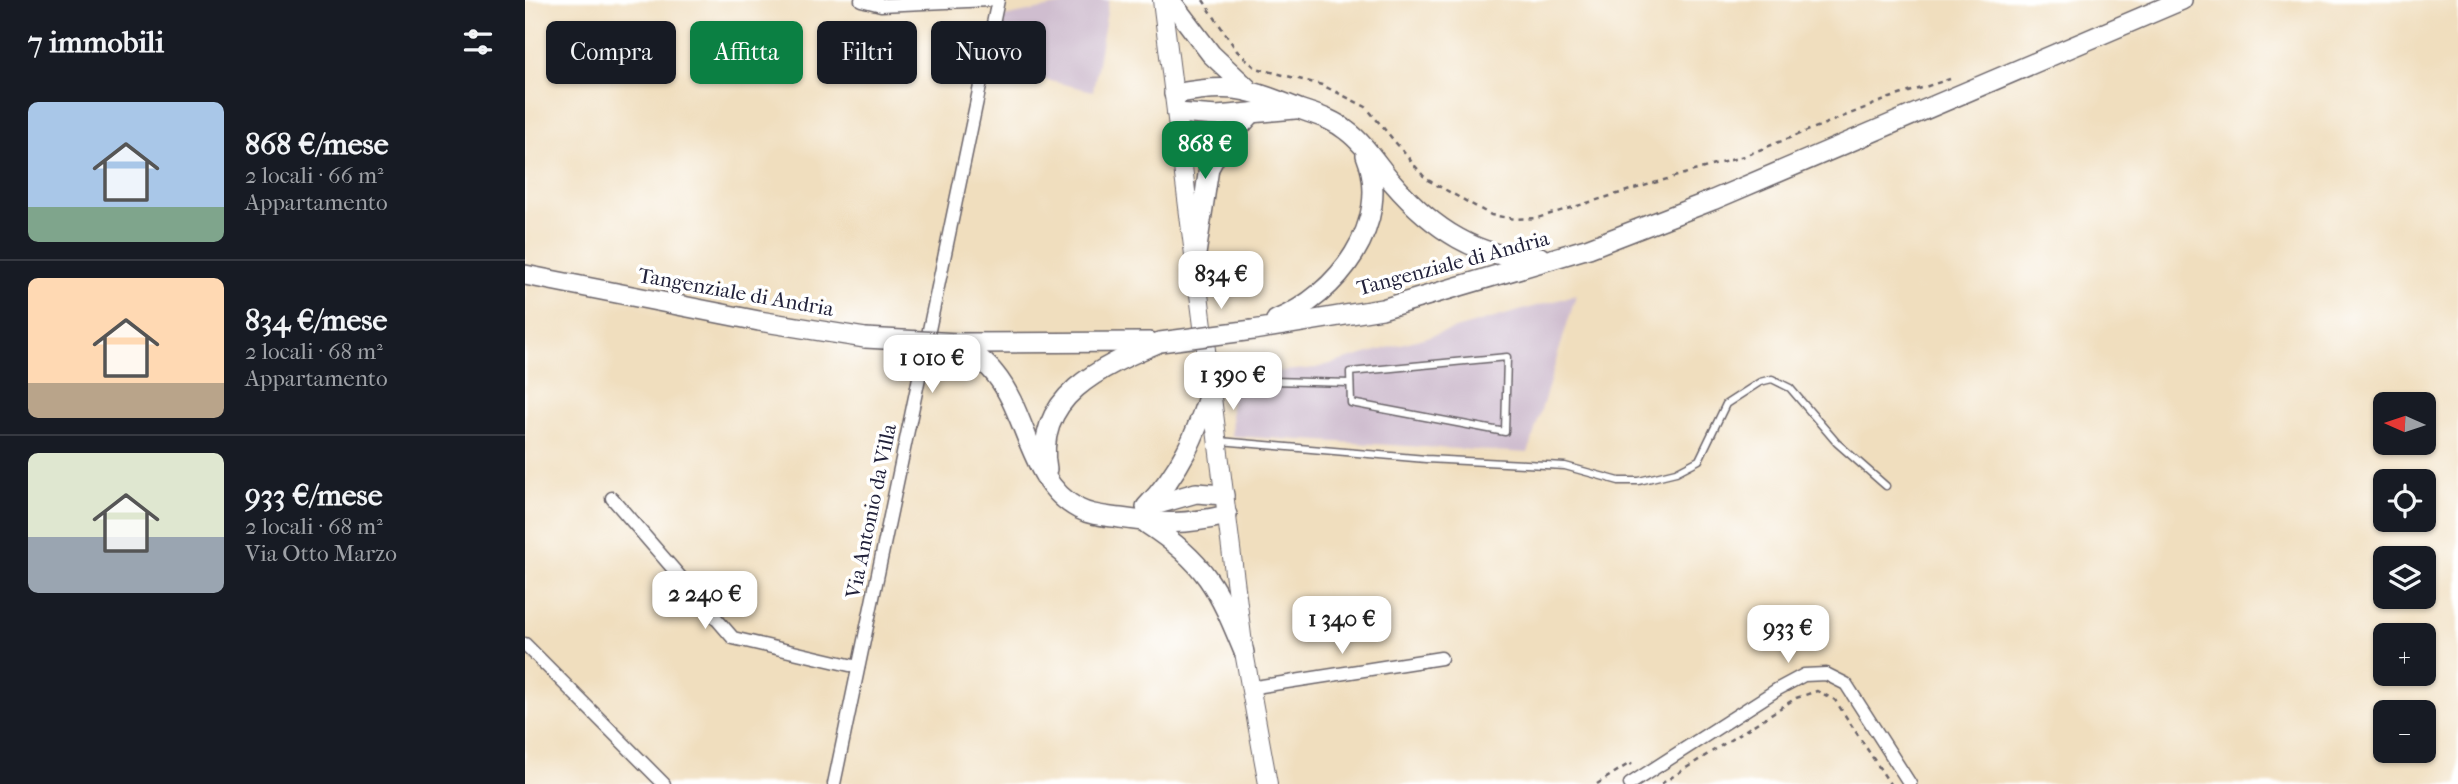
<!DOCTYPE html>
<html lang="it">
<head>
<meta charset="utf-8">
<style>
  :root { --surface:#171b24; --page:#242831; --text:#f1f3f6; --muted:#9ea1a6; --line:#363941; --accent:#0b8043 }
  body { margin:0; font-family:"IM FELL French Canon",serif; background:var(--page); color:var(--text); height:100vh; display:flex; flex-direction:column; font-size:26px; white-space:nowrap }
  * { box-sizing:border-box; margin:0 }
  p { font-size:23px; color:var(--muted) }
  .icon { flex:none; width:38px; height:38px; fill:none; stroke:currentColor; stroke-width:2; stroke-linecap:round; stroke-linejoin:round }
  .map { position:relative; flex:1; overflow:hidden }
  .side { display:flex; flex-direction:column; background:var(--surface); width:525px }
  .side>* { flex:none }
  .hud { position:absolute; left:21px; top:21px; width:665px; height:63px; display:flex; gap:14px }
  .needle { width:46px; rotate:273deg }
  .buttons { position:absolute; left:1848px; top:392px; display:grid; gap:14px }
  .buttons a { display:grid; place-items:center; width:63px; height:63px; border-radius:10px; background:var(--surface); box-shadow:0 2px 5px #0004; font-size:35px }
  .price { position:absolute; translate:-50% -60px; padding:0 16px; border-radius:14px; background:#fff; color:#222; font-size:23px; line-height:46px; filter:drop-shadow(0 2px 4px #0008) }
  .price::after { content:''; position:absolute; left:50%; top:42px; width:21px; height:16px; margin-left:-10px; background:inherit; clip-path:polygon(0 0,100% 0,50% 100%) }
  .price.selected { background:var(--accent); color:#fff }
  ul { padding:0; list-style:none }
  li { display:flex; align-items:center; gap:21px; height:175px; padding:0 28px }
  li+li { border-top:2px solid var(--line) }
  li span { display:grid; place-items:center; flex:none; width:196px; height:140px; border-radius:10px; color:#555 }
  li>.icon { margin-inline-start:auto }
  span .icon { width:84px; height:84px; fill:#fffc; stroke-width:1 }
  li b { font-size:30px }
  h2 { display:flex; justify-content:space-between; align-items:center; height:84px; padding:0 28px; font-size:30px }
  .pill { padding:0 24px; border-radius:10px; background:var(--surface); box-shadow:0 2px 5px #0004; font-size:24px; line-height:63px }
  .pill.selected { background:var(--accent); color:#fff }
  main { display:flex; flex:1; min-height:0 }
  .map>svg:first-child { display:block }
  .industrial { fill:#cfbdcf }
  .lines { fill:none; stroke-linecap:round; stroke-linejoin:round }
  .service-casing { stroke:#6a6469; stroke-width:9 }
  .minor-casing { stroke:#6a6469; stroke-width:15 }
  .secondary-casing { stroke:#6a6469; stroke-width:20 }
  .primary-casing { stroke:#6a6469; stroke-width:22 }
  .path { stroke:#6a6469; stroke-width:2.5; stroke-dasharray:5 5; stroke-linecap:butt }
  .service { stroke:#fff; stroke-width:6 }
  .minor { stroke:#fff; stroke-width:12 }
  .secondary { stroke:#fff; stroke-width:18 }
  .primary { stroke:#fff; stroke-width:19 }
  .primary-bridge-casing { stroke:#6a6469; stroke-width:22; stroke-linecap:butt }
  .primary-bridge { stroke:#fff; stroke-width:19 }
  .labels { text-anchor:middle; stroke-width:7; stroke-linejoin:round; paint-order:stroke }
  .street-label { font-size:21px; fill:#22223b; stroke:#fff }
</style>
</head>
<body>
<main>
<section class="side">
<h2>7 immobili<svg class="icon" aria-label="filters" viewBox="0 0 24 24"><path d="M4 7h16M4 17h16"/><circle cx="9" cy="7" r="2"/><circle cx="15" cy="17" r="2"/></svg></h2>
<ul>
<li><span style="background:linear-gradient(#a9c7e8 75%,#7fa58c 0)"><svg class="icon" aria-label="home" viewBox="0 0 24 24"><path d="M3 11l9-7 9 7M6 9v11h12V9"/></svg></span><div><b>868 €/mese</b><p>2 locali · 66 m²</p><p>Appartamento</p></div></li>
<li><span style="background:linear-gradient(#ffd9b3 75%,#b9a48a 0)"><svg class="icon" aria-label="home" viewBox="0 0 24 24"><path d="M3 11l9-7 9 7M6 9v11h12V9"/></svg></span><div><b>834 €/mese</b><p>2 locali · 68 m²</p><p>Appartamento</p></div></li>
<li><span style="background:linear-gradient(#dfe7d0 60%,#9aa5b1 0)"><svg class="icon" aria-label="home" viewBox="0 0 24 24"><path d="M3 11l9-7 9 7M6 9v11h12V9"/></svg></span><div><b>933 €/mese</b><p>2 locali · 68 m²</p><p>Via Otto Marzo</p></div></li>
</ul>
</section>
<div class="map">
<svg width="1933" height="784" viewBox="0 0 1933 784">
  <rect width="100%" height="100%" fill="#fff"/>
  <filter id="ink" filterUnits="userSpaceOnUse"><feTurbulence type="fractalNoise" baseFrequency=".0143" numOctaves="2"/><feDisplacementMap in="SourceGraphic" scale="14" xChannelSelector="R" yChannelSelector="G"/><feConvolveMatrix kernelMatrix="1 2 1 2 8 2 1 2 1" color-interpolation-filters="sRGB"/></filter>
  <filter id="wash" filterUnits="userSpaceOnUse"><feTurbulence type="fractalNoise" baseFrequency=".00686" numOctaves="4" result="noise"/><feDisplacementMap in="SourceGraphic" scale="28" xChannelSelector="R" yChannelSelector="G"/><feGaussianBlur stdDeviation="1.57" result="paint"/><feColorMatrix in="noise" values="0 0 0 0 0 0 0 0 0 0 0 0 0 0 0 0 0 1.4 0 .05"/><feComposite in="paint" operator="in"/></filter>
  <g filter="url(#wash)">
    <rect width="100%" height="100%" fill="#f0debe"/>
    <g class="industrial">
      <path d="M560,0H584L568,91L466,67L479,17Z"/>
      <path d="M1051,295L1003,453L707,436L704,364L725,374L791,368Z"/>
    </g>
  </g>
  <g filter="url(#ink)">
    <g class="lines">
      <defs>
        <g id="service">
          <path d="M982,357L980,432L826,403L825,372Z"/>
          <path d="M685,372L711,380L825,383"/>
          <path d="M695,441L901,459L1040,466L1094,481H1114L1151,472L1174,460L1201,404L1235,382L1247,379L1265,388L1312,443L1361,486"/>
        </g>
        <g id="minor">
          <path d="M336,0L356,5L464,0"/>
          <path d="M87,498L208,638L333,667"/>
          <path d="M0,644L139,784"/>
          <path d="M724,688L916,658"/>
          <path d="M309,784L473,0"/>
          <path d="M1105,784L1253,689L1279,675L1301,674L1321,684L1385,784"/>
        </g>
        <path id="secondary" d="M637,0L719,652L743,784"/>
        <g id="primary">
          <path d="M645,0L686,54L722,88"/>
          <path d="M649,94C706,83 722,88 774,109C791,115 808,119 822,131C840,144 853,166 868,183C905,226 956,263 1015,257"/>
          <path d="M652,113L692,116L770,109"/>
          <path d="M671,254L684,168L695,148L727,113"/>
          <path d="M0,275L234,321L340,338"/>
          <path d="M751,320C812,295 868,223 841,155"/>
          <path d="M728,330L857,309L1064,248L1188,200L1657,0"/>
          <path d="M433,343C447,352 460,361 470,374C503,414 504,483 554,509C567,516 581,516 595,518C637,524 660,525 702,515"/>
          <path d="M433,343L625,342"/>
          <path d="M522,470C508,395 579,366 635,342"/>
          <path d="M621,507C656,471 671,435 686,388"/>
          <path d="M622,507L671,493L699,495"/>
          <path d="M622,524C681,562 693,589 719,652"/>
        </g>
      </defs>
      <use href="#service" class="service-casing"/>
      <use href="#minor" class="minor-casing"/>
      <use href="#secondary" class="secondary-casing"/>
      <use href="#primary" class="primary-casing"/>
      <g class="path">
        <path d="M678,0L712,51L731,68L797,85L841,107L901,179L966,215L990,219L1012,218L1219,156L1365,98L1425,79"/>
        <path d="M1072,784L1105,763L1107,765"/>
        <path d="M1136,784L1271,698L1292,691L1310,700L1365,784"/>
      </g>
      <use href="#service" class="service"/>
      <use href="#minor" class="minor"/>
      <use href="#secondary" class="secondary"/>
      <use href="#primary" class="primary"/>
      <defs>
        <g id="primary-bridge">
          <path d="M340,338L433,343"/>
          <path d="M635,342L728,330"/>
        </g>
      </defs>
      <use href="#primary-bridge" class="primary-bridge-casing"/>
      <use href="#primary-bridge" class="primary-bridge"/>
    </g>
  </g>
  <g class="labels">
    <g class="street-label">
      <text transform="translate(928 263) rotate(-15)" y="7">Tangenziale di Andria</text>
      <text transform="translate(211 292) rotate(10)" y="7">Tangenziale di Andria</text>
      <text transform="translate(346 511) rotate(-78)" y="7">Via Antonio da Villa</text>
    </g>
  </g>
</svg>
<div class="buttons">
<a><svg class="needle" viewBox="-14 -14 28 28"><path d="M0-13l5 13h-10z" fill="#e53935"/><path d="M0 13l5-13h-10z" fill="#9ea1a6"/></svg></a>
<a><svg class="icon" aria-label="locate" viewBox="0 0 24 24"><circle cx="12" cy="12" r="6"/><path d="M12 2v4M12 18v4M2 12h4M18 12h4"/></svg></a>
<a><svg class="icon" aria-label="layers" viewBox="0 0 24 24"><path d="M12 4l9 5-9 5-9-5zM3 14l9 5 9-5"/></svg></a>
<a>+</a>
<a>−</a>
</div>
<b class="price selected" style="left:680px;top:181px">868 €</b>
<b class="price" style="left:696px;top:311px">834 €</b>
<b class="price" style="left:407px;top:395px">1 010 €</b>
<b class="price" style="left:708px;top:412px">1 390 €</b>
<b class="price" style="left:180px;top:631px">2 240 €</b>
<b class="price" style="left:817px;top:656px">1 340 €</b>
<b class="price" style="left:1263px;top:665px">933 €</b>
<div class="hud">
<a class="pill">Compra</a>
<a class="pill selected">Affitta</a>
<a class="pill">Filtri</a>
<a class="pill">Nuovo</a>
</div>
</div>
</main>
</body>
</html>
